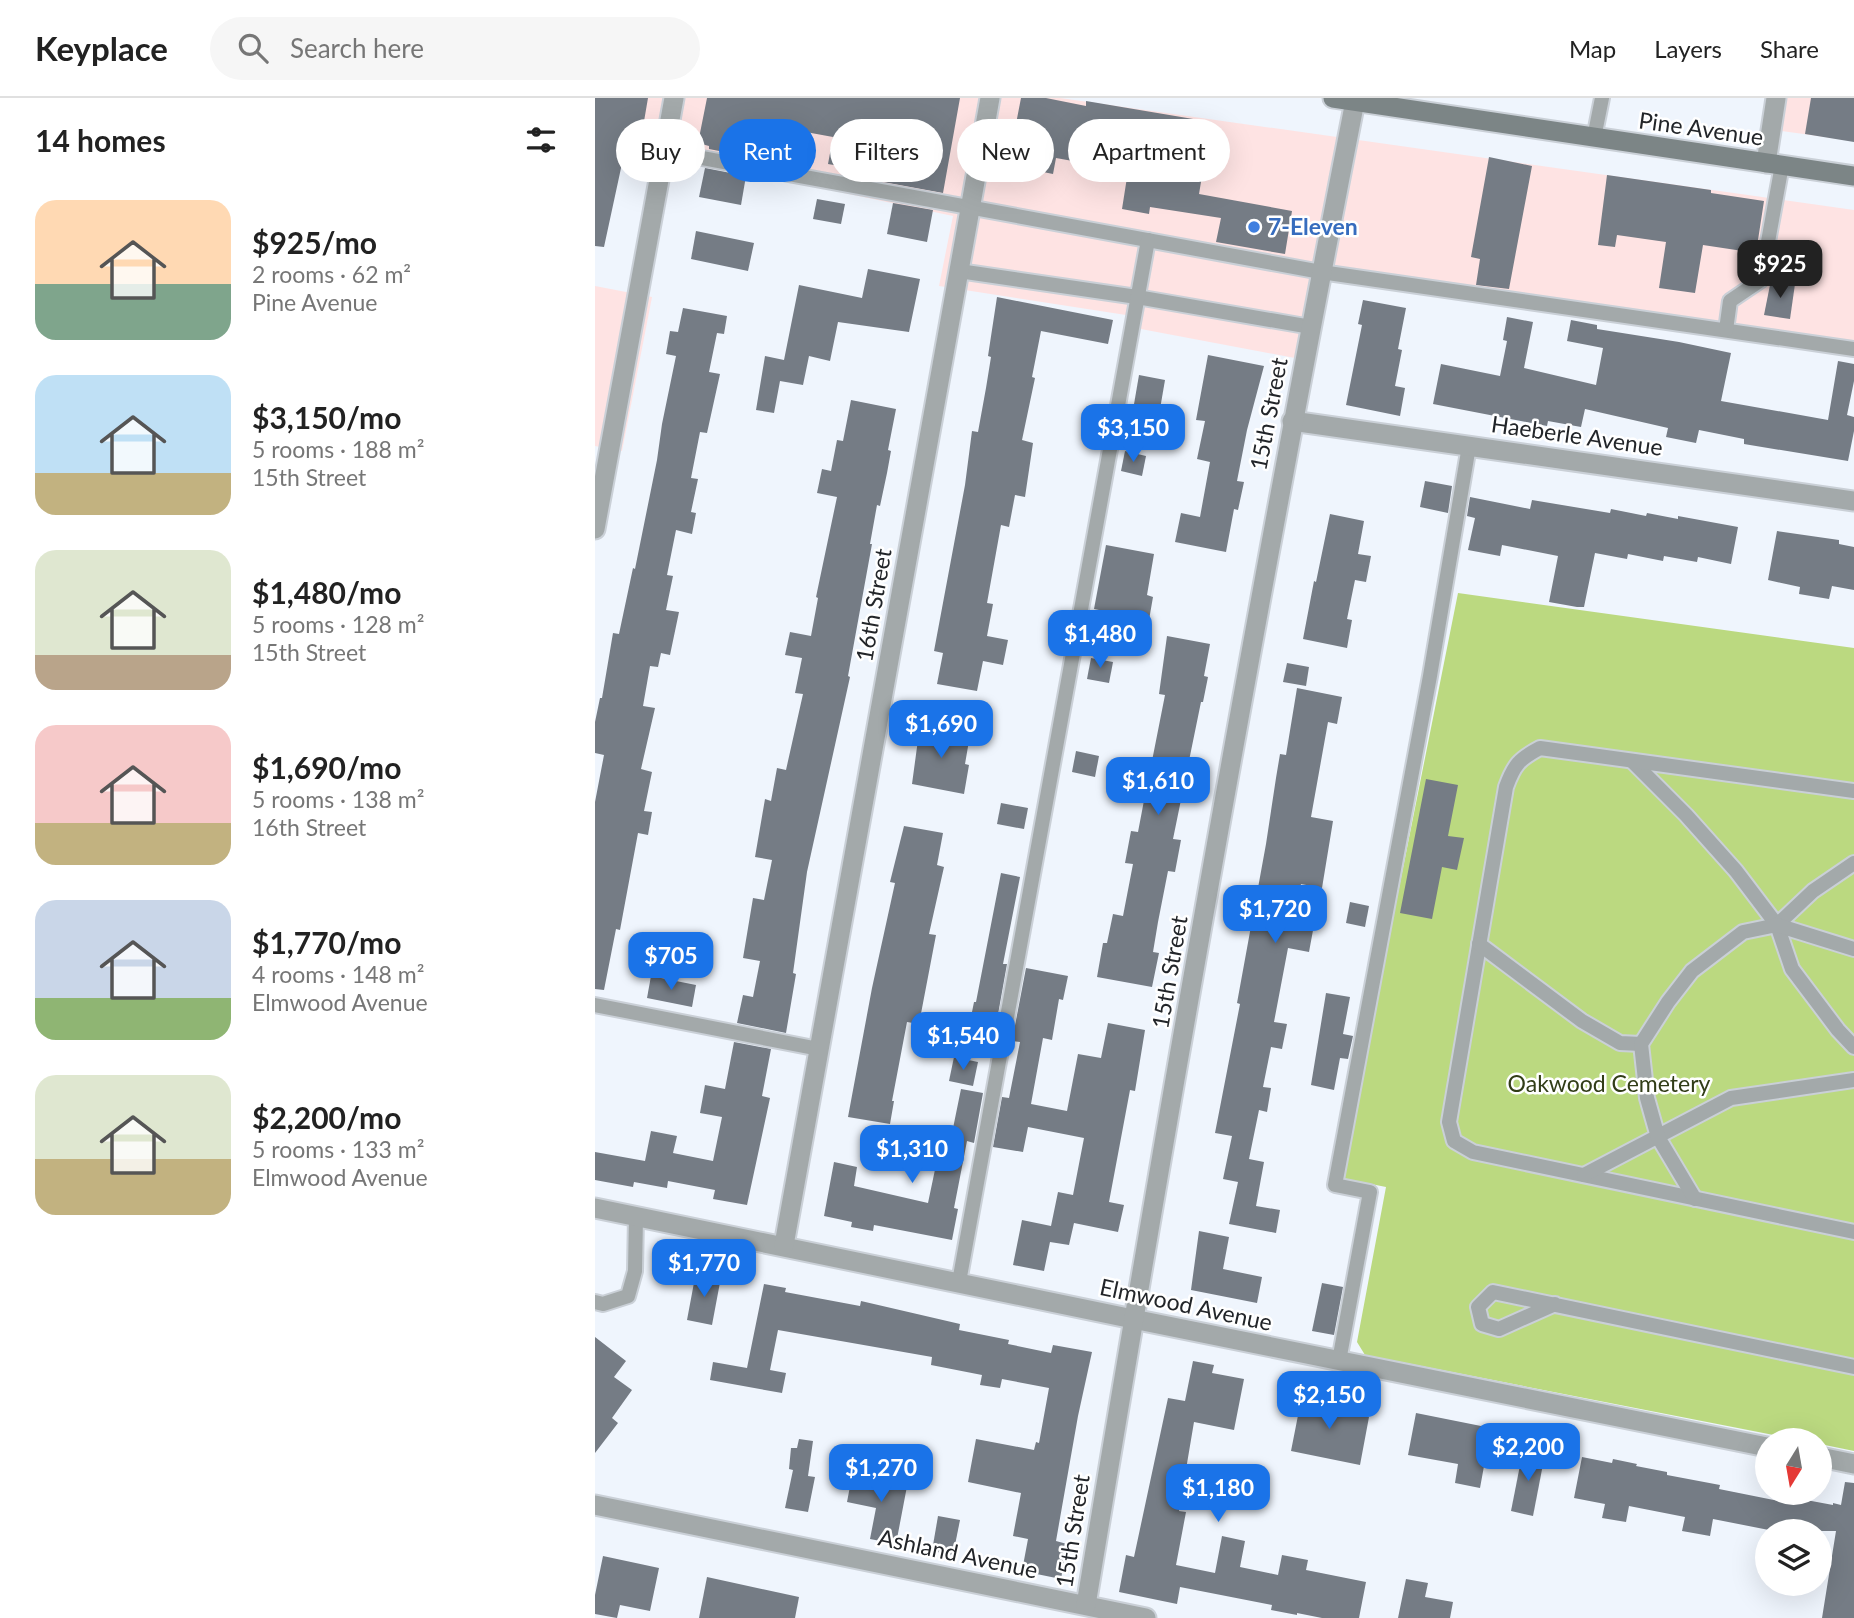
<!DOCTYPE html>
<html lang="en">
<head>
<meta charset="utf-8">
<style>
  :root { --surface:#fff; --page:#f6f6f6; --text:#222; --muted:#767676; --line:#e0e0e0; --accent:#1a73e8 }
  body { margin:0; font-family:Lato,sans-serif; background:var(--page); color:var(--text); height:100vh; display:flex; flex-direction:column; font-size:26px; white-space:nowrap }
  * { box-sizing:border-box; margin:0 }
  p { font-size:23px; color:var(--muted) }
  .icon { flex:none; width:38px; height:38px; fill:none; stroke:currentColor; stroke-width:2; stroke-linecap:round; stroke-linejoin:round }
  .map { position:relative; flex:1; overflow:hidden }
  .details { display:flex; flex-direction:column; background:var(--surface); width:595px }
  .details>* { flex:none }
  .top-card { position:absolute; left:21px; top:21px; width:665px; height:63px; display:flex; gap:14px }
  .needle { width:46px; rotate:191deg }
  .buttons { position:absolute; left:1160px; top:1330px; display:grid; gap:14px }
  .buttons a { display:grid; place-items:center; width:77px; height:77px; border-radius:50%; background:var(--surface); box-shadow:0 7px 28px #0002; font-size:35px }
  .price { position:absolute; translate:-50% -60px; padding:0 16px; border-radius:14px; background:var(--accent); color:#fff; font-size:23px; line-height:46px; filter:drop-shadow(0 2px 4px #0008) }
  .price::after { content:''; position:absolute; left:50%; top:42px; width:21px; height:16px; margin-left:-10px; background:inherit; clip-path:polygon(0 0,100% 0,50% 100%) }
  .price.current { background:#222; color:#fff }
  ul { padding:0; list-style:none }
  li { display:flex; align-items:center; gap:21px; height:175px; padding:0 35px }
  li span { display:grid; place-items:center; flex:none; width:196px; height:140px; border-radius:21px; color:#555 }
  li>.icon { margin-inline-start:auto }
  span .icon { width:84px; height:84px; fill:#fffc; stroke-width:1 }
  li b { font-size:30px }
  h2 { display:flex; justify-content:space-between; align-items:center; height:84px; padding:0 35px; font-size:30px }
  .pill { padding:0 24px; border-radius:32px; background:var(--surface); box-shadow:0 7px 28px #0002; font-size:24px; line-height:63px }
  .pill.current { background:var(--accent); color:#fff }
  header { display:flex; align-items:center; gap:42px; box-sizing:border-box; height:98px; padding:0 35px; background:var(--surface); border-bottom:2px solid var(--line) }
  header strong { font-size:33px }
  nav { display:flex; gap:38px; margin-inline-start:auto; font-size:24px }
  .search { width:490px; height:63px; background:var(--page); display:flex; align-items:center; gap:18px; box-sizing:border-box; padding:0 24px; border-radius:38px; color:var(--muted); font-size:26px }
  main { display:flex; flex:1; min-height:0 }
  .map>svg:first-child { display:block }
  .commercial { fill:#fee3e3 }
  .green { fill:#bbd980 }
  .building { fill:#757c85 }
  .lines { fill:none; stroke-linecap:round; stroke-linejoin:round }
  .service-casing { stroke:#cad0d7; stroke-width:18 }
  .minor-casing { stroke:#cad0d7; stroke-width:23 }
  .secondary-casing { stroke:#cad0d7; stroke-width:23 }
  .service { stroke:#a3a9aa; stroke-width:14 }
  .minor { stroke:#a3a9aa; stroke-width:19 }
  .secondary { stroke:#7c8586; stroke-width:19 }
  .shop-dot { fill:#3f7fe0; stroke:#fff; stroke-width:2.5 }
  .labels { text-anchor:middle; stroke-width:5; stroke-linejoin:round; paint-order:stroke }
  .street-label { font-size:23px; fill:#222529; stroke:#fff }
  .shop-label { font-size:23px; font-weight:bold; fill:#366cbe; stroke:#fff; text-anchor:start }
  .park-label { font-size:23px; fill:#313d17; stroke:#fff }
</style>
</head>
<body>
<header>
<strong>Keyplace</strong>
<div class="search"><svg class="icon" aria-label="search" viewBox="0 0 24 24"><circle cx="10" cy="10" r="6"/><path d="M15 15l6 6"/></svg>Search here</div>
<nav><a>Map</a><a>Layers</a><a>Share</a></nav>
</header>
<main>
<section class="details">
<h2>14 homes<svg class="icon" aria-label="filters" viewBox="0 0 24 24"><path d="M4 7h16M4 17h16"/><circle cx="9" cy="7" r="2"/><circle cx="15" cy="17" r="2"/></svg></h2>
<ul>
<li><span style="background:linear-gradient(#ffd9b3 60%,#7fa58c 0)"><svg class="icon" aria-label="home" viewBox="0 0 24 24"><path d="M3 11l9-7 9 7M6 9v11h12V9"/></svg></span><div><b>$925/mo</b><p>2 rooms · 62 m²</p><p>Pine Avenue</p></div></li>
<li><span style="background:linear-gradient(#bfe0f5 70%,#c2b280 0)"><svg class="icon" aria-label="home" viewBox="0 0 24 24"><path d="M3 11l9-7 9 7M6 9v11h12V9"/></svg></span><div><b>$3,150/mo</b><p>5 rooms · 188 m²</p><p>15th Street</p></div></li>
<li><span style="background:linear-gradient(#dfe7d0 75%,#b9a48a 0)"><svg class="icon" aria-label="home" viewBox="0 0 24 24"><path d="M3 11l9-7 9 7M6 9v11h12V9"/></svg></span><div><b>$1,480/mo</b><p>5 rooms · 128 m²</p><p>15th Street</p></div></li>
<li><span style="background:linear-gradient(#f6c9c9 70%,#c2b280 0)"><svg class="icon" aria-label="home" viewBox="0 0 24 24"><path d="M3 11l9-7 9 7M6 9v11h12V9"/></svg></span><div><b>$1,690/mo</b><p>5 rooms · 138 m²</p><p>16th Street</p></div></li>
<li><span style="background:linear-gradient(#c9d6e8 70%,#8fb573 0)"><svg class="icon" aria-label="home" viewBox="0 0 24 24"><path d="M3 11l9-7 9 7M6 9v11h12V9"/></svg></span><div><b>$1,770/mo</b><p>4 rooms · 148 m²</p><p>Elmwood Avenue</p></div></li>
<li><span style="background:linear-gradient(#dfe7d0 60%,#c2b280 0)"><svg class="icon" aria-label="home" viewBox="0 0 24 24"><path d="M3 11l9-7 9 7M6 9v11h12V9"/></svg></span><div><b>$2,200/mo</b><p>5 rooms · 133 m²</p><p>Elmwood Avenue</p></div></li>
</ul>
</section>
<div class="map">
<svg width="1259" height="1520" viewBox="0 0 1259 1520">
  <rect width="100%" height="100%" fill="#eff5fd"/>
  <g class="commercial">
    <path d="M0,0H465L1259,112V245L717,169L700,260L530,228L531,217L344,188L358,118L0,42Z"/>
    <path d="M1170,0H1259V43L1166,30Z"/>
    <path d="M0,188L57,199L27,353L0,348Z"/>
  </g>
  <path class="green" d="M863,495L1259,550V1353L1225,1346V1342H1204L770,1257L762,1244L791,1089L746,1080Z"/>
  <g class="building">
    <path d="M0,0H53L47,35L34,33L9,149L0,148Z"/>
    <path d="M112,0H365L348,95L261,79L262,71L233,66L238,39L189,30L183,60L156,55L155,59L114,51V48L103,45Z"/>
    <path d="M426,0H451L491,8V3L616,24L604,96L697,113L690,156L621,144L626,120L555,109L554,116L527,111L533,73L461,60L458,76L413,67Z"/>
    <path d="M1216,0H1259V44L1210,36Z"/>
    <path d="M894,59L937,68L914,191L881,187L885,161L876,159Z"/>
    <path d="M110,70L151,78L146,107L104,99Z"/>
    <path d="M1012,77L1116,92V95L1169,103L1161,155L1108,147L1100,195L1064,190L1071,144L1022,137L1020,149L1003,147Z"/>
    <path d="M222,101L250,106L246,126L218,121Z"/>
    <path d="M298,105L338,112L332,144L292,136Z"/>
    <path d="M101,133L159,145L153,173L96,161Z"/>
    <path d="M273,171L325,181L314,234L243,224L235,263L214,258L208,287L185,283L179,315L161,312L170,258L189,262L204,187L267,200Z"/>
    <path d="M1176,182L1200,186L1195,221L1169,217Z"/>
    <path d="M402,199L518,222L513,246L446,233L437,279L440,280L427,342L438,345L430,399L420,397L414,429L406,427L392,505L398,506L392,538L413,542L408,567L388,563L382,593L342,586L348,555L339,553L370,387L377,333L383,334L391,290L396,259L393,258Z"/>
    <path d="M768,202L811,210L803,251L807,252L800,288L810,290L805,318L751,307L767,227L763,226Z"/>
    <path d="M88,210L132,218L129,236L122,235L114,274L125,276L112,335L105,334L96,380L103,381L96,414L101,415L97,436L81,432L72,477L78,478L71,512L84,514L75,557L66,555L63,569L55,568L48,608L60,610L46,671L57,674L49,713L57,714L53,737L43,735L25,832L21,831L9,892L0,891V704L9,657L0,655V624L5,600H7L18,535L24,536L38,470L40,471L62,362L67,326L81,258L71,256L75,233L83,234Z"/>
    <path d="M912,219L938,224L929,270L1001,287L1008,250L972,243L976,222L1002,227V231L1084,244L1136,255L1126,303L1233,322L1243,263L1259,266V283L1252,317L1259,319V333L1253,363L1149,346V341L1104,332L1101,345L1071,339L1073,330L990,311L986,329L953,323L952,328L838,306L846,266L905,278L912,243L908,242Z"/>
    <path d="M613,257L669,268L652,332L642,383L649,384L643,412L639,411L631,454L580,444L586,415L605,419L615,364L602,361L610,323L601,322Z"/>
    <path d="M544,277L570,282L564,317L538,312Z"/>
    <path d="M256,302L301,311L293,352L296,353L292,375L285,408L282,407L275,446H277L253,578L255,579L212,774L198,875L201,876L191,935L142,925L148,897L158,899L165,863L148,860L158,800L169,802L177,762L160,759L170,701L176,703L182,670L191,672L208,596L200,595L207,560L190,557L195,534L216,538L223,500L221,499L242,399L222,395L227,371L236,373L242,342L248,343Z"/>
    <path d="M530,353L551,358L547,378L526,373Z"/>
    <path d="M830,383L857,388L853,415L825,409Z"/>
    <path d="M875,399L935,411L937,402L1015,415L1016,411L1051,418L1052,415L1083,421V418L1143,429L1136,466L1103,459L1102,464L1069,458L1068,463L1033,456L1032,461L1000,455L989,509H982L954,504L963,458L907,447L905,458L873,452L880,420L872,418Z"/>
    <path d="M735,416L769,423L763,456L776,458L771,484L760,482L752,521L757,522L752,550L708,541L719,483L721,484Z"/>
    <path d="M1182,433L1244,442V446L1259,449V492L1237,488L1234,501L1204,496L1205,489L1173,482Z"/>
    <path d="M511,447L559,456L552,497L558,499L554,522L499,511Z"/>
    <path d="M572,538L615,546L609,578L613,579L608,604H606L578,741L586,742L580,774L573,773L563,824L558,854L564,855L557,889L502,879L508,845H512L518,816L528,818L538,766L530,765L536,733L543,734L551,692L539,690L544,666L556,668L570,597L564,596Z"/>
    <path d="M496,560L518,564L514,585L492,581Z"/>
    <path d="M692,565L714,569L711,588L688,584Z"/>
    <path d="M702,590L747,599L742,626L733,624L716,719L738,723L727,790L706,786L698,823L719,827L714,854L693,850L679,924L692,926L687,951L676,949L668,989L676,990L672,1014L664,1012L654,1061L669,1064L661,1108L685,1112L681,1135L634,1126L643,1084L628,1081L637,1038L620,1035L645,906L642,905L671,746L681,680L685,656L691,657Z"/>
    <path d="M325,627L375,637L370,666L374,667L369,696L317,686Z"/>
    <path d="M481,653L504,658L500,679L477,674Z"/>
    <path d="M831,681L863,687L853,738L869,740L862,772L847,769L837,821L805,815Z"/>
    <path d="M406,705L433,710L429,731L402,726Z"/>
    <path d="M309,728L348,735L342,767L349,769L334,836L341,837L324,926L312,924L297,1003H299L295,1026L253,1019L277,890L300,785L295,784Z"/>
    <path d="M406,775L425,779L408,866H412L399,939L373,934L379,904H381Z"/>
    <path d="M755,804L774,808L770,829L751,825Z"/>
    <path d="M431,870L473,878L468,902L464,901L457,942L448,940L436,1006L472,1013L483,956L506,960L513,925L550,932L540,993L535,992L514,1104L529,1107L523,1134L479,1125L474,1147L455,1144L449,1173L418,1167L427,1122L456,1128L463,1094L478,1097L489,1040L433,1029L428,1054L398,1049L407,999L414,1000L425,944L417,943Z"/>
    <path d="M56,878L101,887L97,909L52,900Z"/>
    <path d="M731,895L755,899L748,936L758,938L753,961L745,960L739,992L716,987Z"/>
    <path d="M139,944L176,951L167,998L175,1000L152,1107L118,1101L120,1092L73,1083L72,1090L39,1084L38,1089L0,1082V1054L50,1063L56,1033L82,1038L78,1055L118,1063L127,1019L105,1015L110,987L130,991Z"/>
    <path d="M359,959L383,964L378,988L354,983Z"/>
    <path d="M366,991L388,995L379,1045L372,1043L359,1110L363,1111L357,1142L279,1127L278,1133L256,1129L257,1124L229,1118L239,1064L262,1069L259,1088L333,1105L342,1062L324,1058L328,1038L346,1042V1038L356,1040Z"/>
    <path d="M604,1133L634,1139L628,1171L667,1179L662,1205L596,1192Z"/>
    <path d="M101,1174L126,1179L117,1227L92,1222Z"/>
    <path d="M727,1185L748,1189L739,1237L717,1233Z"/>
    <path d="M169,1186L191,1190L190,1194L265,1208L266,1203L365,1226L364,1232L414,1242L413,1246L456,1255L458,1247L497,1254L483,1318L461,1443L472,1446L466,1481L427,1473L433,1441L418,1438L426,1395L373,1384L381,1341L439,1352L441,1344L444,1345L454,1290L407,1281L405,1290L385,1287L387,1277L336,1267L337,1259L183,1232L175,1272L191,1275L187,1295L115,1282L118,1264L152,1270Z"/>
    <path d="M0,1239L31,1263L19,1279L37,1292L17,1320L23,1325L0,1355Z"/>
    <path d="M598,1263L619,1267L617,1275L649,1281L639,1332L599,1324L584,1413L591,1414L581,1467L620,1475L627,1438L650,1443L645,1469L683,1477L687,1457L713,1462L711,1472L771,1484L764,1520H727L702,1515V1517L676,1512L677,1507L585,1489L582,1506L524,1494L531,1457L539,1459L573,1300L590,1303Z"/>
    <path d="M708,1292L735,1297L732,1311L774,1319L765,1367L696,1353Z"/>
    <path d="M821,1315L896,1330L885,1390L860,1385L863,1366L813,1357Z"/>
    <path d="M204,1341L218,1343L213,1378L220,1379L213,1414L190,1410L198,1372L194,1371L196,1350H202Z"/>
    <path d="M928,1352L950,1356L938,1418L916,1413Z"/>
    <path d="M987,1359L1017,1365L1018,1361L1042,1366L1041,1368L1072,1374V1377L1125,1387L1124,1391L1194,1405L1195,1399L1238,1407V1405L1246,1407L1250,1384L1259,1385V1520H1227L1241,1433H1179L1118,1421L1115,1438L1087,1433L1090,1419L1034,1408L1031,1424L1007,1420L1010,1406L979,1400Z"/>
    <path d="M257,1378L286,1384L287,1378L313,1383L301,1446L275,1441L281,1410L252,1404Z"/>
    <path d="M343,1418L365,1422L358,1457L337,1453Z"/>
    <path d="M8,1458L64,1470L55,1513L25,1507L22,1520L0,1516V1497Z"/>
    <path d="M112,1479L204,1499L200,1520H104Z"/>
    <path d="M811,1481L833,1485L830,1499L858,1504L855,1520H803Z"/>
  </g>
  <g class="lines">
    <defs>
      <g id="service">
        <path d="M999,40L1007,0"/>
        <path d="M69,53L726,174L1259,251"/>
        <path d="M364,173L542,199L716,229"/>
        <path d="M1131,232L1135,203L1166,182L1187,67"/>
        <path d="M1037,663L1091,717L1141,773L1182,827L1197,871L1243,932L1259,949"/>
        <path d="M1259,693L945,650C924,661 919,667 911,689L854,1024L859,1043L878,1054L1259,1134"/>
        <path d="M1182,827L1218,793L1259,765"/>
        <path d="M884,846L987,923L1025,945L1046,946"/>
        <path d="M0,907L224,951"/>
        <path d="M989,1077L1136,1000L1259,982"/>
        <path d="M1100,1101L1063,1039L1052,1000L1046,946L1073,904L1097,873L1148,834L1182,827L1259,851"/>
        <path d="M364,1184L553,142"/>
        <path d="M0,1204L8,1206L33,1198L40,1173L41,1118"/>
        <path d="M960,1206L904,1231L887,1226L883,1209L898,1194L1259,1269"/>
        <path d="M744,1263L775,1094L740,1087L835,578L874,348"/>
      </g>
      <g id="minor">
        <path d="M1171,65L1181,0"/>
        <path d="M697,323L1259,403"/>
        <path d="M0,431L79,0"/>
        <path d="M0,1110L538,1221L1172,1349"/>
        <path d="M189,1147L395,0"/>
        <path d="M1225,1359L1259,1366"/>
        <path d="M0,1407L551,1520"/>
        <path d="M491,1507C574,1005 662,503 760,3"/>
      </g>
      <path id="secondary" d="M738,0L1259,78"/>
    </defs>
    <use href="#service" class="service-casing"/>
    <use href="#minor" class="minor-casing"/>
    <use href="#secondary" class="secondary-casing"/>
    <use href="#service" class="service"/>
    <use href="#minor" class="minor"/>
    <use href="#secondary" class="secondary"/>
  </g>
  <circle class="shop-dot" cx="659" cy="129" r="7"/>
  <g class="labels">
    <g class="street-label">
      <text transform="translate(1106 31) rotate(8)" y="8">Pine Avenue</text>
      <text transform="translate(674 316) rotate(-79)" y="8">15th Street</text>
      <text transform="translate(982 338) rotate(8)" y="8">Haeberle Avenue</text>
      <text transform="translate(279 507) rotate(-80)" y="8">16th Street</text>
      <text transform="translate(575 874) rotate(-80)" y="8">15th Street</text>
      <text transform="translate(591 1207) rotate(12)" y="8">Elmwood Avenue</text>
      <text transform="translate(478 1433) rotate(-81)" y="8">15th Street</text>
      <text transform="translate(363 1456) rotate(12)" y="8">Ashland Avenue</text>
    </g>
    <g class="shop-label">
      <text x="673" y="137">7-Eleven</text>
    </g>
    <g class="park-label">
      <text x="1014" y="994">Oakwood Cemetery</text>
    </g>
  </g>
</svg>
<div class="buttons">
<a><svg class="needle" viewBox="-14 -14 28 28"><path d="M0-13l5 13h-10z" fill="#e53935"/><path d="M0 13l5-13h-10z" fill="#767676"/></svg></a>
<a><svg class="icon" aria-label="layers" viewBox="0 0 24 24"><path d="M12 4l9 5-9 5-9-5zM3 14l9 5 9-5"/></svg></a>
</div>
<b class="price current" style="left:1185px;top:202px">$925</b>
<b class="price" style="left:538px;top:366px">$3,150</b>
<b class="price" style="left:505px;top:572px">$1,480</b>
<b class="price" style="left:346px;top:662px">$1,690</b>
<b class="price" style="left:563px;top:719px">$1,610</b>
<b class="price" style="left:680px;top:847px">$1,720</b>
<b class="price" style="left:76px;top:894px">$705</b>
<b class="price" style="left:368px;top:974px">$1,540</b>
<b class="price" style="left:317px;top:1087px">$1,310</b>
<b class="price" style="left:109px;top:1201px">$1,770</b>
<b class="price" style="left:734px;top:1333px">$2,150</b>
<b class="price" style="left:933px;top:1385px">$2,200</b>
<b class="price" style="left:286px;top:1406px">$1,270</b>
<b class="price" style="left:623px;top:1426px">$1,180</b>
<div class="top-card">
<a class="pill">Buy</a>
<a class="pill current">Rent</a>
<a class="pill">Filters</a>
<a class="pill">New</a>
<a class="pill">Apartment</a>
</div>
</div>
</main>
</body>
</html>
